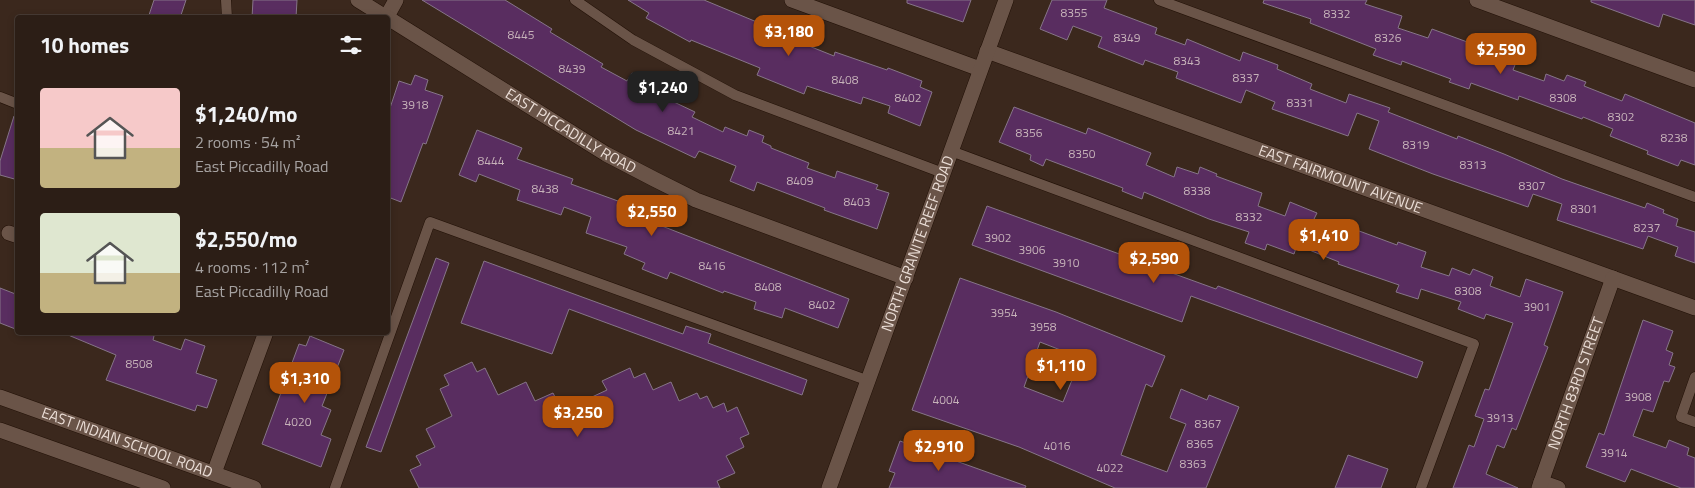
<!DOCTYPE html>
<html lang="en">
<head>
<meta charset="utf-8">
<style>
  :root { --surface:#2c1e16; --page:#34271f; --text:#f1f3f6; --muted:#a6a2a1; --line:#483c35; --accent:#b45309 }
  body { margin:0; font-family:"Titillium Web",sans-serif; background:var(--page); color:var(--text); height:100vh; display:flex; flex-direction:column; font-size:19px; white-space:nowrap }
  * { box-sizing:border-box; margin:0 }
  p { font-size:16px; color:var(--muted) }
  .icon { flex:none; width:28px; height:28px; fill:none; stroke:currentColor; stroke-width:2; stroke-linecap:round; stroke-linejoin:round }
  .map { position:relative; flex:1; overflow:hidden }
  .panel { position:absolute; left:15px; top:15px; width:375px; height:320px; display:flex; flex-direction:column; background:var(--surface); border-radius:5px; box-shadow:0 2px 8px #0003,0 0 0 1px var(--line) }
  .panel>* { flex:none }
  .price { position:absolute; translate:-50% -42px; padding:0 11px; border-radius:10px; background:var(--accent); color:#fff; font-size:16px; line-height:32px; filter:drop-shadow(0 1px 2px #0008) }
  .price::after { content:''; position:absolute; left:50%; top:30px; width:15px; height:11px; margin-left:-8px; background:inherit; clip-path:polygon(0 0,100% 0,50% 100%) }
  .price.active { background:#222; color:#fff }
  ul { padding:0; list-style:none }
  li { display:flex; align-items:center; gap:15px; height:125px; padding:0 25px }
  li span { display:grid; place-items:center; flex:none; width:140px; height:100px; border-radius:5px; color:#555 }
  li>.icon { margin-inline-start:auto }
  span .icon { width:60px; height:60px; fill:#fffc; stroke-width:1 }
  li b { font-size:21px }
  h2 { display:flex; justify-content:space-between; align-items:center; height:60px; padding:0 25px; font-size:21px }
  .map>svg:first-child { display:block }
  .building { fill:#592d60; stroke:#867588; fill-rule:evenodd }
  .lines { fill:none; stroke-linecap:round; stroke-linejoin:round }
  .service-casing { stroke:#211006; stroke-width:11 }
  .minor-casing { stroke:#211006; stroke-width:16 }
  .tertiary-casing { stroke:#211006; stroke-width:16 }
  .secondary-casing { stroke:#211006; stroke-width:16 }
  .service { stroke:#6a5448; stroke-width:10 }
  .minor { stroke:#6a5448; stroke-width:15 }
  .tertiary { stroke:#6a5448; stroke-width:15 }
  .secondary { stroke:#6a5448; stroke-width:15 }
  .labels { text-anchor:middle; stroke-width:4; stroke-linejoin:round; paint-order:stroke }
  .number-label { font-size:12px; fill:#c6b2b9 }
  .street-label { font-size:15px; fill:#ebded7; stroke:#3b281d }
</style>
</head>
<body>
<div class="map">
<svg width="1695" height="488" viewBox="0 0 1695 488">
  <rect width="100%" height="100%" fill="#3b281d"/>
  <g class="building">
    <path d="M154,0H186L180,18H148Z"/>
    <path d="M253,0H297L296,18H252Z"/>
    <path d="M422,0H505L552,29L550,32L603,64L601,67L627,81L632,73L660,89L657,94L695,112L692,117L723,132L725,127L747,136L749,130L764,136L762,142L771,146V148L809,163L807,168L835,178L837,171L878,185L876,189L889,193L877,229L824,210L825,208L757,182L754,191L730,181L736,166L699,151L695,158L636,130Z"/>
    <path d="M628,0H704L764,25L762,30L804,46V44L834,56L835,52L887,70L888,68L922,81L920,87L932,92L920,126L888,113L890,106L863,97L861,104L807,86L804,94L757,75L760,68L691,40L690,42L646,18L649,13Z"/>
    <path d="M907,0H971L963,22L907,3Z"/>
    <path d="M1052,0H1107L1104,8L1157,28L1155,34L1185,45L1187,39L1240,61L1243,52L1278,65L1277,69L1312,84L1310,89L1346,103L1349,94L1390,108L1388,112L1457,139L1458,136L1504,154L1562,179L1645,208L1647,203L1664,210L1663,213L1678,219L1676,226L1695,232V263L1675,256L1678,247L1648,236L1643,249L1557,220L1562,204L1533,194L1528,207L1433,174L1369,149L1379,121L1357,113L1348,136L1272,109L1275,102L1246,90L1241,103L1176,78L1178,72L1145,60L1143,65L1098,47L1102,37L1073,26L1067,40L1040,29Z"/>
    <path d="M1264,0H1367L1365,4L1402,16L1398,28L1428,38L1432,29L1489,50L1490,46L1518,57L1513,70L1544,81L1546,74L1564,81L1567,75L1586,82L1584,86L1622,101L1625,94L1695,123V165L1681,160L1678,166L1647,154L1648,151L1610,136L1613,129L1583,117L1582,119L1519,96L1518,100L1471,83L1469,89L1449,82L1451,79L1402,61L1401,65L1373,55L1376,49L1310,23L1311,19L1263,3Z"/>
    <path d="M1591,0H1695V25L1663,14L1659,27L1591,2Z"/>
    <path d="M415,75L428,80L425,90L443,96L426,144L423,143L401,202L388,197V114L399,81L411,85Z"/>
    <path d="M1014,107L1086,134L1088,128L1151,153L1146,165L1174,177L1177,167L1198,174L1200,167L1217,174L1216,176L1262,193L1258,206L1285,216L1290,202L1317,213L1314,219L1341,230L1343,225L1397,245L1398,242L1426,252L1421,267L1449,276L1452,268L1470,275L1473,269L1493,277L1490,286L1520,297L1526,279L1563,292L1544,345L1548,347L1516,430L1512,428L1504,448L1497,445L1486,474L1518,488H1453L1469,445L1474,447L1484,419L1475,416L1485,389L1489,390L1513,323L1486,314L1484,319L1458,309L1461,302L1421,289L1418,299L1396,292L1399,285L1338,264L1339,262L1297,245L1294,254L1267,244L1265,250L1245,243L1249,232L1209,219L1144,192L1142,199L1122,191L1123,188L1046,159L1043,166L1030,160L1031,155L999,142Z"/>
    <path d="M14,116L18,117V180L0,175V161Z"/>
    <path d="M477,130L522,148L517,159L573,179L571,184L629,205L626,212L849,299L838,328L785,308L782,318L754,309L756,302L724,291L723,293L670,272L667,279L642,269L645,263L624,254L627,247L586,233L591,217L564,207L561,215L517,200L520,190L479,174L476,182L459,175Z"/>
    <path d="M987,206L1216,289L1218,286L1423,362L1417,378L1191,296L1182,322L972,245Z"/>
    <path d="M436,258L449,263L381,452L366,447Z"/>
    <path d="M484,261L683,334L686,326L711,334L708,343L807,380L802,395L569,309L552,354L461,323Z"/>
    <path d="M960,278L1056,312L1165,356L1152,387L1146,384L1121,455L1167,472L1186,424L1170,418L1181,389L1207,400L1209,395L1239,407L1206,488H1115L1019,447L912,410ZM1040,342L1081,358L1063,402L1024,387Z"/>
    <path d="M0,288L18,295V330L0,323Z"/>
    <path d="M1643,320L1673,331L1666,350L1673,353L1669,365L1675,367L1669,382L1664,381L1653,412L1643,409L1633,436L1666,448L1669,440L1689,448L1687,455L1695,458V488H1681L1631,469L1625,482L1586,467L1599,433L1604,435Z"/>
    <path d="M61,332H155L153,340L181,350L185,339L205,346L196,373L217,380L207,408L197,405L195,411L106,380L116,355Z"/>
    <path d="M310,336L344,350L322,406L331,410L321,435L331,439L321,467L262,444L299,344L306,346Z"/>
    <path d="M472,362L477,372L485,368L498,395L526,382L535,401L553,393L562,411L607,390L602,381L630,368L634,378L645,373L653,390L671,382L679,401L697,393L700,399L707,396L713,408L724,403L727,412L737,407L749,434L740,438L744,447L726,456L735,473L717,481L720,488H419L410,470L421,465L416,456L435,447L426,429L452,416L440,389L449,385L444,375Z"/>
    <path d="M900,441L1026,486L1025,488H889L895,473L889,471Z"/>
    <path d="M1348,455L1388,469L1381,488H1335Z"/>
  </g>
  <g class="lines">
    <defs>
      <g id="service">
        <path d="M226,0L227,18"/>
        <path d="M575,0L633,40L735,95L943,173"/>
        <path d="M1159,0L1695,197"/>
        <path d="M0,97L18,104"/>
        <path d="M951,151L1474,344L1421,488"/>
        <path d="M1695,377L1681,417L1695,422"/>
        <path d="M335,488L430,222L869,381"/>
      </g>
      <g id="minor">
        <path d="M358,0L387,18"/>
        <path d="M792,0L980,69"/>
        <path d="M1477,0L1695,80"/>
        <path d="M386,18L396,0"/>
        <path id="s1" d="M388,18L606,154L654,179L696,200L906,278"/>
        <path id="s2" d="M987,51L1695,308"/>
        <path d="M9,233L18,236"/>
        <path d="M214,473L266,332"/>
        <path d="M1541,482L1558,488"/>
        <path id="s3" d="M1539,488L1613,278"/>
      </g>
      <g id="tertiary">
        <path id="s4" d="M829,488L1006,0"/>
      </g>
      <g id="secondary">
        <path id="s5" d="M0,397L254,488"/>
        <path d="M0,430L163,488"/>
      </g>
    </defs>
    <use href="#service" class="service-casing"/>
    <use href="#minor" class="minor-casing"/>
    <use href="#tertiary" class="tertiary-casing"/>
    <use href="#secondary" class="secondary-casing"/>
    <use href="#service" class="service"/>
    <use href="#minor" class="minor"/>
    <use href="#tertiary" class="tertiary"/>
    <use href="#secondary" class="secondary"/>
  </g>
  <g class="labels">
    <g class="number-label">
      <text x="1074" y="17">8355</text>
      <text x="1337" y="18">8332</text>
      <text x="521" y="39">8445</text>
      <text x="1127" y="42">8349</text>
      <text x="1388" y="42">8326</text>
      <text x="1187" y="65">8343</text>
      <text x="572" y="73">8439</text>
      <text x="1246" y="82">8337</text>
      <text x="845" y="84">8408</text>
      <text x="908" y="102">8402</text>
      <text x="1563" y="102">8308</text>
      <text x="1300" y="107">8331</text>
      <text x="415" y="109">3918</text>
      <text x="1621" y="121">8302</text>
      <text x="681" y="135">8421</text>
      <text x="1029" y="137">8356</text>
      <text x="1674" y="142">8238</text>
      <text x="1416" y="149">8319</text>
      <text x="1082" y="158">8350</text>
      <text x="491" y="165">8444</text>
      <text x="1473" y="169">8313</text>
      <text x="800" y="185">8409</text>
      <text x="1532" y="190">8307</text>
      <text x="545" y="193">8438</text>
      <text x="1197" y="195">8338</text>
      <text x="857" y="206">8403</text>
      <text x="1584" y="213">8301</text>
      <text x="1249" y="221">8332</text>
      <text x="1647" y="232">8237</text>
      <text x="998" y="242">3902</text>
      <text x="1032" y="254">3906</text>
      <text x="1066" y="267">3910</text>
      <text x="712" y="270">8416</text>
      <text x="768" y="291">8408</text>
      <text x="1468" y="295">8308</text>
      <text x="822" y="309">8402</text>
      <text x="1537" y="311">3901</text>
      <text x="1004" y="317">3954</text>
      <text x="1043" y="331">3958</text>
      <text x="139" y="368">8508</text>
      <text x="1638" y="401">3908</text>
      <text x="946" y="404">4004</text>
      <text x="1500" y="422">3913</text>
      <text x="298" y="426">4020</text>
      <text x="1208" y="428">8367</text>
      <text x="1200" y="448">8365</text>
      <text x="1057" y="450">4016</text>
      <text x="1614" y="457">3914</text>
      <text x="1193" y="468">8363</text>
      <text x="1110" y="472">4022</text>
    </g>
    <g class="street-label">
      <text dy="5" stroke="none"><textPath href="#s1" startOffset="215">EAST PICCADILLY ROAD</textPath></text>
      <text dy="5" stroke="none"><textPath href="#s2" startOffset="376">EAST FAIRMOUNT AVENUE</textPath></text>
      <text dy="5" stroke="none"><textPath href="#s4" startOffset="260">NORTH GRANITE REEF ROAD</textPath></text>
      <text dy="5" stroke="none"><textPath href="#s3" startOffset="111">NORTH 83RD STREET</textPath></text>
      <text dy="5" stroke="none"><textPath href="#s5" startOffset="135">EAST INDIAN SCHOOL ROAD</textPath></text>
    </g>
  </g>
</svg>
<b class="price" style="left:789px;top:57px">$3,180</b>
<b class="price" style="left:1501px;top:75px">$2,590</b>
<b class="price active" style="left:663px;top:113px">$1,240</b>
<b class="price" style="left:652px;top:237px">$2,550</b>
<b class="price" style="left:1324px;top:261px">$1,410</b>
<b class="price" style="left:1154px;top:284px">$2,590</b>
<b class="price" style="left:1061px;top:391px">$1,110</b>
<b class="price" style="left:305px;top:404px">$1,310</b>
<b class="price" style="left:578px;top:438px">$3,250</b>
<b class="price" style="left:939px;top:472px">$2,910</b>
<section class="panel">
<h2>10 homes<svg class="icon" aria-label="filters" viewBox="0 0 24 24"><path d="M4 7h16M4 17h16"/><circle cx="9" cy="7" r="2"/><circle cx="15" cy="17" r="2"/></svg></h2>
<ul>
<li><span style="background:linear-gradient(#f6c9c9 60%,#c2b280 0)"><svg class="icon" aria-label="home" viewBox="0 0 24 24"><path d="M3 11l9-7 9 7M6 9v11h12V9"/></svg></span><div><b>$1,240/mo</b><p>2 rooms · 54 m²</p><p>East Piccadilly Road</p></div></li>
<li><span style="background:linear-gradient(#dfe7d0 60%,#c2b280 0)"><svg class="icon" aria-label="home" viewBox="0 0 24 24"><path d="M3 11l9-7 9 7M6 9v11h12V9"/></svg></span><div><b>$2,550/mo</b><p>4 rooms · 112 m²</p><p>East Piccadilly Road</p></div></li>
</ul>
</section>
</div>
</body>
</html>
